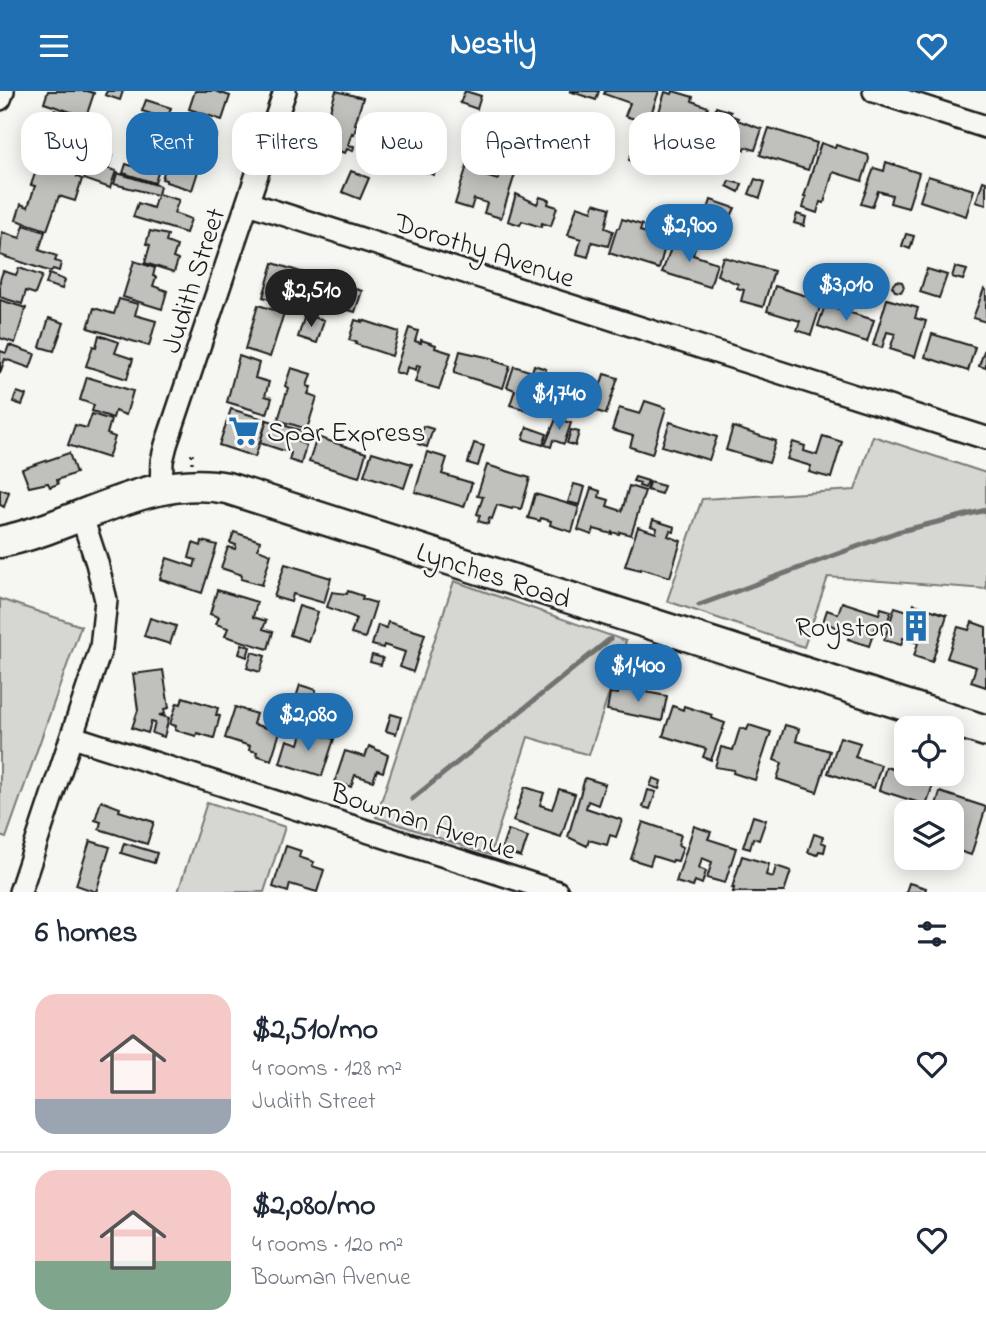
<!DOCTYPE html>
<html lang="en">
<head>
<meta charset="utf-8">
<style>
  :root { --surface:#fff; --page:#f6f6f7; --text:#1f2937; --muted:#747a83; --line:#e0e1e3; --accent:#1f6fb2 }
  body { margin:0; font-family:"Indie Flower",sans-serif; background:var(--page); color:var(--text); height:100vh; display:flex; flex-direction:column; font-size:26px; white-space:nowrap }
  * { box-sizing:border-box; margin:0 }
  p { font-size:23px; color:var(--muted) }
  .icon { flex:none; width:38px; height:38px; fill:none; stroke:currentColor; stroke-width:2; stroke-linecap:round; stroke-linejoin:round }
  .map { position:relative; height:801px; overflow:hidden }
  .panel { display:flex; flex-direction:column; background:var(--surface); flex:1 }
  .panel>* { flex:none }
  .guide { position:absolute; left:21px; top:21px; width:945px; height:63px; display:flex; gap:14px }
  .tools { position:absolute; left:894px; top:625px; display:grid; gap:14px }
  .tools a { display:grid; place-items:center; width:70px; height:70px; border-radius:14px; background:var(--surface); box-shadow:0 4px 18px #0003; font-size:35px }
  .price { position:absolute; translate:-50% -60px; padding:0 16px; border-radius:24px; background:var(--accent); color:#fff; font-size:23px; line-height:46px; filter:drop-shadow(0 2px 4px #0008) }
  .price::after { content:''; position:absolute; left:50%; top:42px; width:21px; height:16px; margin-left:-10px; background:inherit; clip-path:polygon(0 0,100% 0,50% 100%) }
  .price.on { background:#222; color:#fff }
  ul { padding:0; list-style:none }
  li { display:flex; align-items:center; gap:21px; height:175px; padding:0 35px }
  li+li { border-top:2px solid var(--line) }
  li span { display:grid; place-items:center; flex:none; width:196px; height:140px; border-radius:21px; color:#555 }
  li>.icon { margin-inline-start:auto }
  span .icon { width:84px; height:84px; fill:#fffc; stroke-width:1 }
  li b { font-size:30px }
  h2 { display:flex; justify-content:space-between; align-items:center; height:84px; padding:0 35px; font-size:30px }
  .chip { padding:0 24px; border-radius:21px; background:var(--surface); box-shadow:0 4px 18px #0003; font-size:24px; line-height:63px }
  .chip.on { background:var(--accent); color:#fff }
  header { display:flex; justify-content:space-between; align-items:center; height:91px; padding:0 35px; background:var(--accent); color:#fff; font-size:32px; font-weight:700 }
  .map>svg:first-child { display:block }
  .green { fill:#d6d6d2; stroke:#797977; stroke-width:2 }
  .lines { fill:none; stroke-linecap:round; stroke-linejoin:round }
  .stream { stroke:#727271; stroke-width:5 }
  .building { fill:#c0c0bd; stroke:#1c1c1c; stroke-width:2 }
  .street-casing { stroke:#1c1c1c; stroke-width:26 }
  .secondary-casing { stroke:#1c1c1c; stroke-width:35 }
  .path { stroke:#1c1c1c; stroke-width:3.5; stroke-dasharray:2 5; stroke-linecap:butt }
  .street { stroke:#f6f6f2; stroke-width:21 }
  .secondary { stroke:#f6f6f2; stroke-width:30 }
  .labels { text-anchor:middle; stroke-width:5; stroke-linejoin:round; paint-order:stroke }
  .street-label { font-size:28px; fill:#1c1c1c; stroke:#f6f6f2 }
  .poi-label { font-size:28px; fill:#1c1c1c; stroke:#f6f6f2; text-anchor:start }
</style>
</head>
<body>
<header><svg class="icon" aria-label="menu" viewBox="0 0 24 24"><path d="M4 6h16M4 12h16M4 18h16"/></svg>Nestly<svg class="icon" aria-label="heart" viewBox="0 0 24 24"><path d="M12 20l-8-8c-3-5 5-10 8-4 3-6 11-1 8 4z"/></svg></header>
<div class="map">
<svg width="986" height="801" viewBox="0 0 986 801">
  <rect width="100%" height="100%" fill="#f6f6f2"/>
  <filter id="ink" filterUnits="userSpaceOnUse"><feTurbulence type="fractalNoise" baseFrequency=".0143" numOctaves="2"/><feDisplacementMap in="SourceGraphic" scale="14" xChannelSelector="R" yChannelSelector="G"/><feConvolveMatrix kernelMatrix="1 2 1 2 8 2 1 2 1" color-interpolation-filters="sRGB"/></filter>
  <g filter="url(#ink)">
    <g class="green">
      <path d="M873,345L986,382V498L828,486L804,556L667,510L702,408L855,399Z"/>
      <path d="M454,490L626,550L589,664L528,646L490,764L376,726Z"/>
      <path d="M0,508L81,535L6,747L0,745Z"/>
      <path d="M207,711L285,736L264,801H178Z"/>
    </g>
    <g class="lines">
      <g class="stream">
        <path d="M699,514L897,441L986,419"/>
        <path d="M412,708L610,548"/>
      </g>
    </g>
    <g class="building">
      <path d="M48,0H87L94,2L86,26L44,12Z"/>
      <path d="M107,0H123L120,9L105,4Z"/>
      <path d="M195,0H215L230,5L222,29L189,18Z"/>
      <path d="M336,0L363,7L355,33L357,34L354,43L352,42L348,54L354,55L353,60L347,58L345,62L319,54Z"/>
      <path d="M465,0L481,5L477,18L460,12Z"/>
      <path d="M569,0H599L596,9Z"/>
      <path d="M605,0H659L648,32L625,25L630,12L604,3Z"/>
      <path d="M673,0L693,6L692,10L708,16L702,35L659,21L665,1L672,3Z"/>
      <path d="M146,9L171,17L167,28L142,20Z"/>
      <path d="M716,16L731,21L730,24L738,27L737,29L762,38L755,59L745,56L744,59L728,53L729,50L706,43Z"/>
      <path d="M54,19L85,29L81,41L91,45L84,67L32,50L38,33L54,39L56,33L62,35V33L50,29Z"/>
      <path d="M480,24L496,29L494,36L502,39L497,56L472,48Z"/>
      <path d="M159,32L178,39L180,32L217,44L209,67L153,49Z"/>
      <path d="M414,35L446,45L434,84L409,76L412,68L405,66Z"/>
      <path d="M769,37L817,52L808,79L760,64Z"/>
      <path d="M636,51L642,53L636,72L629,69Z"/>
      <path d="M821,52L835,57L836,54L868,64L869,68L862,90L833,81L824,112L820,111L817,122L803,117L806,106H804Z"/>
      <path d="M555,57L579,64L575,78L557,72L558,68L552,66Z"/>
      <path d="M95,59L112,65L109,75L92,70Z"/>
      <path d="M170,60L202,68L192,99L166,91V89L162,88Z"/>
      <path d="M469,68L483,73L479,83L498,89L501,78L515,83L501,127L484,122L487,112L474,108L471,118L455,113Z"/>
      <path d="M43,70L78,81L77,86L82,88L75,110L59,105L47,139L16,129L21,113L28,116L35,95L31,94L37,77L40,78Z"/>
      <path d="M886,71L919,82L908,117L890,112L892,104L878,100L872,116L861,113L874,77L884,80Z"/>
      <path d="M90,72L116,80L110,97L84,88Z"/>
      <path d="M126,73L145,79L146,74L159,78L155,92L123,82Z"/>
      <path d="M351,80L369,87L360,108L342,101Z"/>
      <path d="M117,82L160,95L158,103L179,109L174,122L191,128L186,142L133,126L138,112L153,117L157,104L114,93Z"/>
      <path d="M928,85L974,99L966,125L920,110Z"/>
      <path d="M755,88L765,91L760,107L749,103Z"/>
      <path d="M729,90L742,93L739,101L727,95Z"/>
      <path d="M983,90L986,91V114L976,111Z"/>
      <path d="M516,103L537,113L540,106L549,109L548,113L557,116L551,135L542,132L541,136L522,130L520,134L508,130Z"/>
      <path d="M711,109L735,117L727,134L705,127Z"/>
      <path d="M594,112L610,117L605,137L613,140L608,155L592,151L588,166L577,163L581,148L568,144L577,115L592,120Z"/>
      <path d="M797,123L806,126L804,135L794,132Z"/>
      <path d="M622,128L642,134L640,140L667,148L659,178L609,162L617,137H619Z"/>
      <path d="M24,134L45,141L39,159L57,165L55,170L61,172L59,180L53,178L51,181L0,164L2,141L20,147Z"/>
      <path d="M150,140L168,144L166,151L177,155L173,167L178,169L174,181L145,172L150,154L146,153Z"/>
      <path d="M906,143L914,145L910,158L902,155Z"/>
      <path d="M675,147L696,153L693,164L717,172L710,196L662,181Z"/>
      <path d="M723,166L774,180L763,216L741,210L744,199L737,197L738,193L717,184Z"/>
      <path d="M134,170L155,177L153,185L156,186L153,195L167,200L162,218L123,206Z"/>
      <path d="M273,172L322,188L314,213L306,210L304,219L263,206Z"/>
      <path d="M955,176L967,179L963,189L952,186Z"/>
      <path d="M19,177L42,185L35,203L26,200L22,213L0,206V189L3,180L16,184Z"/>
      <path d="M927,178L947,184L939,207L920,201Z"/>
      <path d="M49,183L65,189L62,198L46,193Z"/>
      <path d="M896,190L902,191L904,196L901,201L895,200L892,195Z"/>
      <path d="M339,193L362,200L355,221L332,214Z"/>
      <path d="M775,195L822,210L811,244L797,239L800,230L767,220Z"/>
      <path d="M984,198L986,199V231L973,227Z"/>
      <path d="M119,208L138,213L135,224L156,230L149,255L88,237L94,217L114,223Z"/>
      <path d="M887,208L918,217L915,227L926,230L915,266L890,258L895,243L887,241L882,257L873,254Z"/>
      <path d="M0,209L26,217L15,252L0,247Z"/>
      <path d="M258,214L284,222L270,266L245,258Z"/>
      <path d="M825,214L874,229L867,251L818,235Z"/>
      <path d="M305,224L324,229L317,252L298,246Z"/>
      <path d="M49,227L64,232L54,260L40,256Z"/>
      <path d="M355,229L362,231V229L399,241L392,265L355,253L356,251L349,249Z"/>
      <path d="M409,237L418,240L415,250L421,252V249L436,254L435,257L451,262L439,298L415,291L420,275L417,274L416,279L407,276L405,284L395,281Z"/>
      <path d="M932,243L975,256L968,280L925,266Z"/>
      <path d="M99,244L119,251L115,262L133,268L127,288L86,275L93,255L96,256Z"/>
      <path d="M9,254L35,263L30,277L5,268L0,282V260L6,262Z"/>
      <path d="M986,254V277L979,275Z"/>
      <path d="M460,260L495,268L494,270L510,275L503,297L454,282Z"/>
      <path d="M239,265L259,272L255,287L269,291L265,305L272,307L267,323L227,311Z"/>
      <path d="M534,274L546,278L533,321L510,314L515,299L507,296L514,275L532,281Z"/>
      <path d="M291,277L311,283L307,295L311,296L308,303L317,306L307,338L278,329L288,297L285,295Z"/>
      <path d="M604,283L618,287L606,323L574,313L581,291L600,296Z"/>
      <path d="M87,286L133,300L126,324L115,320L113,327L92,320L94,314L80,309Z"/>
      <path d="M17,301L26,304L22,314L13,311Z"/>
      <path d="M645,310L666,317L652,363L630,356L633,345L612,339L619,317L640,323Z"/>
      <path d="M231,318L267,329L255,366L219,354Z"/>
      <path d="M92,323L111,329L107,343L115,346L108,367L68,354L75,334L87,337Z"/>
      <path d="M556,328L571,332L564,353L553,349L551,356L545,354Z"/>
      <path d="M267,329L302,340L298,351L306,354L301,373L289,369L291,362L260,352Z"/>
      <path d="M670,331L717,346L709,369L662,355Z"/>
      <path d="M423,335L433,338L427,356L418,353Z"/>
      <path d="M527,336L547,343L543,354L523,348Z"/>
      <path d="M733,336L776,350L769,372L726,359Z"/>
      <path d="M571,339L579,341L575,355L567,352Z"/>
      <path d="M823,345L842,351L831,387L809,381L811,375L787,368L793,351L805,355L804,360L817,364Z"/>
      <path d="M317,346L366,362L359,386L309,371Z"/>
      <path d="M474,352L484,355L478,375L468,372Z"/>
      <path d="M372,361L412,373L404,397L364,384Z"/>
      <path d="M427,361L447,367L442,383L472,392L464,416L415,401Z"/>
      <path d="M69,362L76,382L57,389L58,393L50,396L48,392L29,396L22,378Z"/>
      <path d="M487,374L530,387L521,418L513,416L512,418L497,414L492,428L489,427L488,433L478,430L480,424L477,423L483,406L477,405Z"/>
      <path d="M635,386L648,390L645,397L639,395L640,392L633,390Z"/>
      <path d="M649,391L664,395L661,403L647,399Z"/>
      <path d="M574,393L585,396L580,414L568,411Z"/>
      <path d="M629,395L645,400L631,444L620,441L619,443L612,441V443L594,438L592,444L578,439L591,397L600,400L599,406L609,409L607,415L622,420Z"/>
      <path d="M0,398L9,401L4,416L0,414Z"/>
      <path d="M535,403L579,416L572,441L550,434L551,430L541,427L540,430L528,427Z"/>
      <path d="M653,429L675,436L674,441L670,440L668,445L681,450L670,486L641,477V479L625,475L638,436L656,442L657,437L651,435Z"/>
      <path d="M234,441L260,450L258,458L271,463L262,494L241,488L242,484L221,477L228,456L235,458L236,454L230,452Z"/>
      <path d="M202,450L217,454L202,502L160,488L167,467L194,476L196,469L189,467L193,452L201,455Z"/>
      <path d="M285,473L331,487L324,512L293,503L291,511L274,506Z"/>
      <path d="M217,499L257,511L253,526L266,530L263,538L273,541L268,558L225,545L228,537L216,533L219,526L210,523Z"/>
      <path d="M348,500L363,505L362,508L376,512L365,547L351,543L356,527L327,516L332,501L347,503Z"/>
      <path d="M842,511L879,523L881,517L891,520L886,535L877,532L869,555L848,548L850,542L823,531L827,519L838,523Z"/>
      <path d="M914,513L947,524L932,571L914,565L918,552L903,547L901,554L884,549L895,516L911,521Z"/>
      <path d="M299,515L318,521L308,550L290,544Z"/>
      <path d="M150,527L176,535L170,553L144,545Z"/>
      <path d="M388,531L425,543L413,581L400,576L405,561L384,554L383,557L372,554L378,534L386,537Z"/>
      <path d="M972,531L986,536V596L971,591L976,576L947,567L958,536L969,539Z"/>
      <path d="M242,553L250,556L247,566L239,563Z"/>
      <path d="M252,561L265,565L260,581L247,577Z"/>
      <path d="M372,564L383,567L381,574L370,571Z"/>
      <path d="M163,579L169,617L164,618L165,623L159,624L169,627L164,646L152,642L155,632L151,631L148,642L132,637L138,619L133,583Z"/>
      <path d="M300,594L316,599L307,627L291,622Z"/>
      <path d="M619,596L667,605L662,630L607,619L610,602L618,603Z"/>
      <path d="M183,606L218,617L216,624L220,625L214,647L197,642L196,645L175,639L176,635L170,633L177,612L181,613Z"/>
      <path d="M673,615L683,619L684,615L712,624L711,627L725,632L711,669L703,666L706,658L663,645Z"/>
      <path d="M235,616L256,623L253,633L280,641L271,669L256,664L257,661L249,659L250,655L225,647Z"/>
      <path d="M391,623L401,626L396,643L386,640Z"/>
      <path d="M749,634L771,641L755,689L733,682L734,679L715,676L721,656L733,659L740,637L747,639Z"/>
      <path d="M785,634L799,638L796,650L830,660L817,701L777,688L782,672L774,669Z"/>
      <path d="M303,639L334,648L322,685L280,672L287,649L299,653Z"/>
      <path d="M840,646L860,652L855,666L881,674L874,697L828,682Z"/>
      <path d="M369,655L388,664L383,681L377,679L373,690L355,684L351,696L335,690L345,660L365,666Z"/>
      <path d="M886,676L934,691L926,714L879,699Z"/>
      <path d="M585,687L605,693L598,714L588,710L586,717L622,729L616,746L610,744L607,754L589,749L587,755L568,746Z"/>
      <path d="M653,687L661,690L659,698L650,695Z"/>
      <path d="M525,696L544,702L540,714L552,718L559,698L575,703L561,746L513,730Z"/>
      <path d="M648,699L656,701L650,718L643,716Z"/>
      <path d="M940,701L986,716L971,764L956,759L960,746L954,744L958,730L952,728V721H940L941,719L935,717Z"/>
      <path d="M101,710L120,717L119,720L154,731L147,753L99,738L101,731L95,729Z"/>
      <path d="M753,725L766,729L759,749L753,747L750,758L743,756Z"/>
      <path d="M643,731L681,744L678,754L683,756L678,770L673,769L672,771L653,765L650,774L631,768Z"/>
      <path d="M694,735L711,741L708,748L736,757L725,792L707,787L712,771L702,767L699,777L706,780L702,793L695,790L693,796L676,791Z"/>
      <path d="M508,739L528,746L521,766L501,760Z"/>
      <path d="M814,743L823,746L821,751L826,753L824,761L819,760L817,764L808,761Z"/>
      <path d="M90,750L110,756L96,801L76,794Z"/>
      <path d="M124,752L157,762L154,772L121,762Z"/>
      <path d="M286,755L301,760L299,766L314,771L312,775L324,779L317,801L290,793L288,801L273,796Z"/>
      <path d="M742,765L769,773L766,784L773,786L776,775L791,780L784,801H733L734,797H732Z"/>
      <path d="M909,792L926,797L925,801H906Z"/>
    </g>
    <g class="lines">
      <defs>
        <g id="street">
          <path d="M874,0L986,36"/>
          <path d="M0,8L3,0"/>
          <path d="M248,112L986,347"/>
          <path d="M161,397L162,370L166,354L285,0"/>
          <path d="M73,646L557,801"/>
          <path d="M20,801L101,557L106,509L97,472L82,426"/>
        </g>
        <path id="secondary" d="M0,451C76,436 149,381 227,397L986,640"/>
      </defs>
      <use href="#street" class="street-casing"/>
      <use href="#secondary" class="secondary-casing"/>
      <path class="path" d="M192,363V372"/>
      <use href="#street" class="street"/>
      <use href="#secondary" class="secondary"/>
    </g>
  </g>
  <defs>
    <symbol id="supermarket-bare" viewBox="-9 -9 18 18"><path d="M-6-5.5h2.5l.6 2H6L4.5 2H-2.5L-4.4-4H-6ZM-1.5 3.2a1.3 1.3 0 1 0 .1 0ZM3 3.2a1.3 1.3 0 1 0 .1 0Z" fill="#1f6fb2" stroke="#f6f6f2" stroke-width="2.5" paint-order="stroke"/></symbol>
    <symbol id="building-bare" viewBox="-9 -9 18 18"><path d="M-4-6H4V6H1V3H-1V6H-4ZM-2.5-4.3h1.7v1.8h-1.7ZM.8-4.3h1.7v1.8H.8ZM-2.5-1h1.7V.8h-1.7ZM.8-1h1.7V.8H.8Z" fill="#1f6fb2" stroke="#f6f6f2" stroke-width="2.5" paint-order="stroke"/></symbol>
  </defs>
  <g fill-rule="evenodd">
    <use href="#supermarket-bare" x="222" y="318" width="44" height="44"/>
    <use href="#building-bare" x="894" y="513" width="44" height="44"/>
  </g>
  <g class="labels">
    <g class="street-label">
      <text transform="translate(485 158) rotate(18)" y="10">Dorothy Avenue</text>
      <text transform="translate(192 189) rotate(-72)" y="10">Judith Street</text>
      <text transform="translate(494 483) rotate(18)" y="10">Lynches Road</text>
      <text transform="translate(424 729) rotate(18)" y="10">Bowman Avenue</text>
    </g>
    <g class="poi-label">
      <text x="267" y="350">Spar Express</text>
      <text x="893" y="545" text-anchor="end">Royston</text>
    </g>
  </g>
</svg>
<div class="tools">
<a><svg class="icon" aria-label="locate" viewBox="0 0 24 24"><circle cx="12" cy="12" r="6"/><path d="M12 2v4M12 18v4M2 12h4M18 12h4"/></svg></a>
<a><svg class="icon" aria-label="layers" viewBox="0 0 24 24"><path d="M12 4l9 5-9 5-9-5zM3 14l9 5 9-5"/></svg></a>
</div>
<b class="price" style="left:689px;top:173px">$2,900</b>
<b class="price" style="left:846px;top:232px">$3,010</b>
<b class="price on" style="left:311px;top:238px">$2,510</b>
<b class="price" style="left:559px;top:341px">$1,740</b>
<b class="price" style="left:638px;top:613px">$1,400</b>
<b class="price" style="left:308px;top:662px">$2,080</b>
<div class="guide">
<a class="chip">Buy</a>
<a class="chip on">Rent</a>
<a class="chip">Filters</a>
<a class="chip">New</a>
<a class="chip">Apartment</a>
<a class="chip">House</a>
</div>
</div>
<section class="panel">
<h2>6 homes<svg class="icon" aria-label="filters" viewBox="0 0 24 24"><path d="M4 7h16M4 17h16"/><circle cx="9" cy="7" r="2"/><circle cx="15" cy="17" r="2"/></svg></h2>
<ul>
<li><span style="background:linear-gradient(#f6c9c9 75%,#9aa5b1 0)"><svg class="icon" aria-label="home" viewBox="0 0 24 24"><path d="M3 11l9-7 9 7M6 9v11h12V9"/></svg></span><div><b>$2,510/mo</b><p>4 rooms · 128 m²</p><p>Judith Street</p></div><svg class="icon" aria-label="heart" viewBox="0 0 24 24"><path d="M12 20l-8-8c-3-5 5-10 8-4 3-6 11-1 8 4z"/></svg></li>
<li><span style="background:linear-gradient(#f6c9c9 65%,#7fa58c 0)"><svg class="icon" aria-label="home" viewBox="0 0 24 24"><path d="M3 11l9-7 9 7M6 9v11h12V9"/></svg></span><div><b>$2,080/mo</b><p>4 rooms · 120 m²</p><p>Bowman Avenue</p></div><svg class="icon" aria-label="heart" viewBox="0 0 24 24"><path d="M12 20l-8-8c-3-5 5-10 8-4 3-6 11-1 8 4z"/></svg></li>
</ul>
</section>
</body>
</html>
